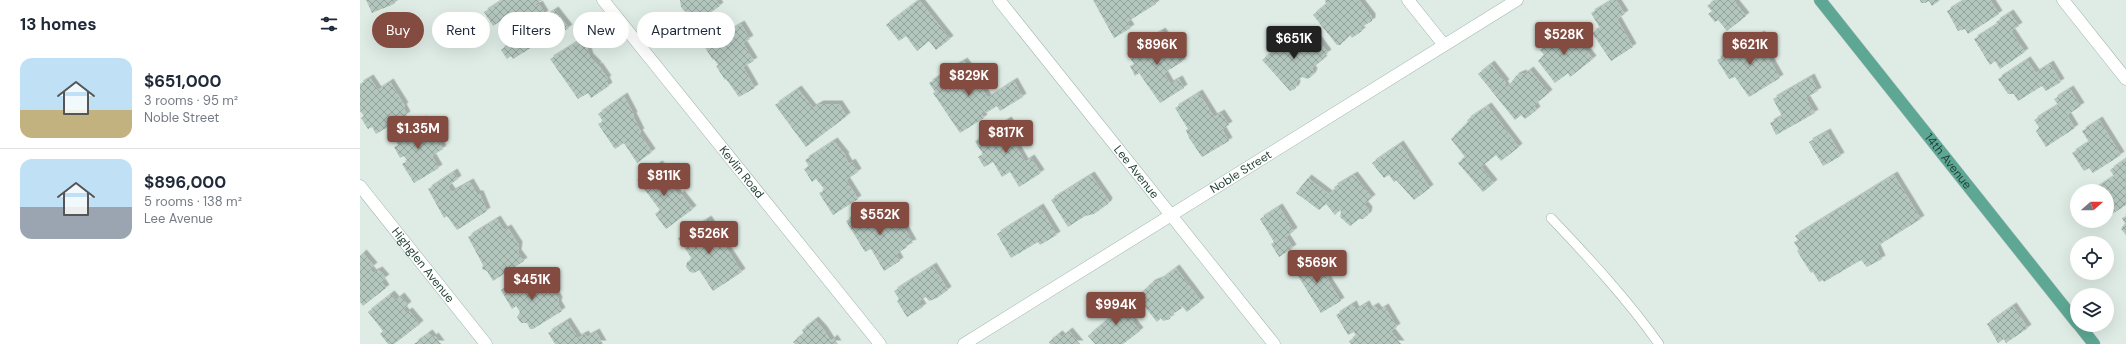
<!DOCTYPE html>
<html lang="en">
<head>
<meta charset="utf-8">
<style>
  :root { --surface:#fff; --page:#f2f2f3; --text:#1f2937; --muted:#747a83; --line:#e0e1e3; --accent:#844b40 }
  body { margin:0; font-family:"DM Sans",sans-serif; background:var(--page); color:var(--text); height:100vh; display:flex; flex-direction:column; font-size:15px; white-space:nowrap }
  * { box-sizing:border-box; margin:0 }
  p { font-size:13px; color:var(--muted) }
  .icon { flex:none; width:22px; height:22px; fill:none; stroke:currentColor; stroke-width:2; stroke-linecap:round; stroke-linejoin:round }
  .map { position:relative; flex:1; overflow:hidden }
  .side { display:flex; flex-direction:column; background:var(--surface); width:360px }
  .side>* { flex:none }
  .hud { position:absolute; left:12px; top:12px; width:380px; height:36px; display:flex; gap:8px }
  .needle { width:26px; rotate:69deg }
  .controls { position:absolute; left:1710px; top:184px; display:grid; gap:8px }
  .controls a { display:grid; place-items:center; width:44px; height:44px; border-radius:50%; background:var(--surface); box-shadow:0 4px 16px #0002; font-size:20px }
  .price { position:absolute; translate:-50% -34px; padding:0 9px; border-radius:4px; background:var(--accent); color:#fff; font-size:13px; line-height:26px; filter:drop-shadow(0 1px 2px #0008) }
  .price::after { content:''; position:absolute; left:50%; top:24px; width:12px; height:9px; margin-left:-6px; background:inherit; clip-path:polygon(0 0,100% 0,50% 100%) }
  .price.active { background:#222; color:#fff }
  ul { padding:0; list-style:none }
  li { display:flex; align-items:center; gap:12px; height:100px; padding:0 20px }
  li+li { border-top:1px solid var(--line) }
  li span { display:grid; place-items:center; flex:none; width:112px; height:80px; border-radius:12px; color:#555 }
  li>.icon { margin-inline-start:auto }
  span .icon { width:48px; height:48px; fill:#fffc; stroke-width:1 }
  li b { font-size:17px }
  h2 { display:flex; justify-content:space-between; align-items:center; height:48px; padding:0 20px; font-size:17px }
  .chip { padding:0 14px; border-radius:18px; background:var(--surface); box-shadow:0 4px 16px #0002; font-size:14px; line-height:36px }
  .chip.active { background:var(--accent); color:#fff }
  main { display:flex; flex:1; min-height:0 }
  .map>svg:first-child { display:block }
  .building { fill:url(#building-cross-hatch); filter:url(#shadow) }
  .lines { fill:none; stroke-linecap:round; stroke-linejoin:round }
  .service-casing { stroke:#a1b5ad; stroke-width:10 }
  .minor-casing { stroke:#a1b5ad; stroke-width:13 }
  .tertiary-casing { stroke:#a1b5ad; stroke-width:13 }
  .primary-casing { stroke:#c0c9c6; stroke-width:13 }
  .service { stroke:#fff; stroke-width:9 }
  .minor { stroke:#fff; stroke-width:12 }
  .tertiary { stroke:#fff; stroke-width:12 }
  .primary { stroke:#5ea794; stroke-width:12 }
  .labels { text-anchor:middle; stroke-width:4; stroke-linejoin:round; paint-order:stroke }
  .street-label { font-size:12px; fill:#1e3f35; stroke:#f0f9f4 }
</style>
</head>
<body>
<main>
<section class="side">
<h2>13 homes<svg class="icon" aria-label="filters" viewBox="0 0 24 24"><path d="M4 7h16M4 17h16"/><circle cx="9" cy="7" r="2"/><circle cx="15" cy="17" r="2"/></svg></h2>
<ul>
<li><span style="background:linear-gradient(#bfe0f5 65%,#c2b280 0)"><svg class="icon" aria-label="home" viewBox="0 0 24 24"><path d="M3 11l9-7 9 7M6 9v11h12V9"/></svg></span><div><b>$651,000</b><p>3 rooms · 95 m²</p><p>Noble Street</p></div></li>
<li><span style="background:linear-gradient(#bfe0f5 60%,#9aa5b1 0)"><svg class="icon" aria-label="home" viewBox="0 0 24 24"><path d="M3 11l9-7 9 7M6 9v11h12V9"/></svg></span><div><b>$896,000</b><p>5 rooms · 138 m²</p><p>Lee Avenue</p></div></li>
</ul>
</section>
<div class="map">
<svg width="1766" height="344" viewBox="0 0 1766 344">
  <defs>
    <pattern id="building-cross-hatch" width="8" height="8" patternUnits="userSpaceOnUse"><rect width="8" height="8" fill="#b4c7bf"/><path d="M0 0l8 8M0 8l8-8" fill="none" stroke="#92a39c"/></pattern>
    <filter id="shadow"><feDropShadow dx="3.5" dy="-3.5" stdDeviation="0" flood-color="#0004"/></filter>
  </defs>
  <rect width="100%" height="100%" fill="#dfece6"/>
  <g class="building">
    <path d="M6,0H35V2L34,4L12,13Z"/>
    <path d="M143,0H182L175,4L176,6L179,4L185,14L182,16L183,18L195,10L209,28L192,39L190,36L153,59L151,56L147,59L141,50L160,35L148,16L133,26L124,12Z"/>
    <path d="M320,0H356L360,6L341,19L347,30L331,39L318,19L328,12L324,11L321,7Z"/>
    <path d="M559,0L590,39L576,50L569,41L557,51L546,36L539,41L526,25Z"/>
    <path d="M733,0H793L796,4L767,22L771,28L754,38Z"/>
    <path d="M965,0H999L1012,17V21L1000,28L1002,31L992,38L990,35L980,45H977L953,15L966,4Z"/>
    <path d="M1253,0H1256L1265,14L1257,19L1273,47L1251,61L1232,33L1240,28L1231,13Z"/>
    <path d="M1355,0H1373L1386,16L1367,31L1358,20L1355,22L1348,14L1352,11L1347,6Z"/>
    <path d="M1560,0H1580L1572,6L1569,1L1565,3H1561Z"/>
    <path d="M1605,0H1630L1639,14L1608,34L1605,29L1598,31L1587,11Z"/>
    <path d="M1650,13L1659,26L1651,31L1665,52L1640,69L1635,61L1630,65L1614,39L1638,24L1636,22Z"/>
    <path d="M381,24L390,39L383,43L394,61L383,67L395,88L379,97L366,79L365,80L356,66L358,65L354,59L353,60L344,46Z"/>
    <path d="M1208,27L1233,59L1210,77L1208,73L1195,83L1178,61L1184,55L1180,50L1190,42L1194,47L1198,44L1194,39Z"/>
    <path d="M802,31L822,62L804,73L810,84L819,79L824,88L800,103L779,73L775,76L770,66L774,64L767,53Z"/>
    <path d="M936,33L946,47L957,38L968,53L962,57L964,59L952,68L954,72L952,76L948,79L942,77L936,82L937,85L935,89L930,91L902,60L911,53L908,48L909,43L916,41L920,45Z"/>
    <path d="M1401,34L1411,50L1406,53L1420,78L1389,97L1375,77L1369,79L1357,60Z"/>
    <path d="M221,40L227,48L230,57L238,65L237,67L239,66L248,79L246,80L249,86L231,98L228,93L218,99L190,59Z"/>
    <path d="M1667,60L1676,73L1690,64L1701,82L1686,91L1682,86L1658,101L1654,94H1648L1638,79Z"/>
    <path d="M604,61L621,84L620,85L628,98L654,81L663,97L640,111L637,106L626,113L624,110L621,113L624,118L600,133L573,93L575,92L569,83Z"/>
    <path d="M1131,64L1146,83L1144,84L1147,88L1156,76L1163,73L1164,75L1170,70L1189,93L1174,105L1177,110L1165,119L1161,115L1155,120L1118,74Z"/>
    <path d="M1451,77L1458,91L1446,98L1455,113L1416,135L1410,123L1422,116L1413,99Z"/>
    <path d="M10,78L18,90L30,82L45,106L43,107L47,115L16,134L12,127L8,129L1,118L4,116L0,111V84Z"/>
    <path d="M438,89L453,108L460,104H479L487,116L446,147L415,105Z"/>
    <path d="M1710,89L1721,106L1707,115L1715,128L1686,147L1676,131L1679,127L1674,120L1698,105L1694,99Z"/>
    <path d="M839,93L854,117L861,113L869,125L862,129L869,141L842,157L829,138L826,130L828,129L815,108Z"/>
    <path d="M264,96L274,115L273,116L281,132L279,133L292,152L277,163L264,143L255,149L238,124L243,121L238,114Z"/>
    <path d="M1128,106L1159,147L1141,161L1136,155L1121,167L1134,183L1123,192L1098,163L1105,157L1091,139L1108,122L1107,120Z"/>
    <path d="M63,119L67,126L70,125L83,149L72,156L79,168L54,183L42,164L48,161L44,156L40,158L34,147L38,145L33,137Z"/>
    <path d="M648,120L663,144L657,148L665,162L671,158L681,173L659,187L650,172L642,177L633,162L624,167L618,157L623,154L615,141Z"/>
    <path d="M1739,120L1761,155L1733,173L1729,168L1724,171L1712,153L1729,142L1722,131Z"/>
    <path d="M1467,132L1481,156L1463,166L1449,142Z"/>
    <path d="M474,141L486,156L485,157L489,164L492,162L498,172L486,180L498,199L473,215L459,193L465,190L456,179L452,182L444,169L449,166L445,160Z"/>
    <path d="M1040,144L1070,188L1054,200L1036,180L1034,182L1029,175L1024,178L1012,163Z"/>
    <path d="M1766,159V205L1752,214L1749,208L1747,210V191H1732L1754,176L1750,170Z"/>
    <path d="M299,164L308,175L306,177L319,196L321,194L333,209L306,229L295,214L300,210L277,180Z"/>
    <path d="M94,172L98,179L88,186L92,192L110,182L117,194H120L127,211L97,230L87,216L84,218L68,189Z"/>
    <path d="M731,175L749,201L748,204L734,214L725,216L708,227L691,200Z"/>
    <path d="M994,175L1012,198L1004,204L1009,210L1008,215L1003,219H999L990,226L980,217L981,212L980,210L975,215L966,204L959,210L936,193L948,178L969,194L975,189L974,187Z"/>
    <path d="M1534,175L1561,219L1519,245L1517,248L1522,259L1507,267L1501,260L1464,282L1463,280L1459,282L1453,272L1451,273L1437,251L1439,250L1434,242L1438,240L1435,236Z"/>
    <path d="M507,207L512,215L523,208L531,221H537L540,224L542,230L545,229L553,243L546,245L547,247L536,254L540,261L524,271L511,249L505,252L486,221Z"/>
    <path d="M680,207L697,235L680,245L678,242L651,258L637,234Z"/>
    <path d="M919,207L934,231L926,237L933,248L919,257L911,244L914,242L900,219Z"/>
    <path d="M1766,216V235L1761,229L1765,223L1762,218Z"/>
    <path d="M137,219L144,230L148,228L159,245L158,253L164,261L133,281L127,271L122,269L123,265L108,237Z"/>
    <path d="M348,219L353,227L356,225L362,235L359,237L382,272L353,291L339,270L334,273L330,272L326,267L327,262L332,259L318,238Z"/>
    <path d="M3,253L14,266L10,269L13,273L19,270L26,278L21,281L26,288L3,306L0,302V256Z"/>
    <path d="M953,256L960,268L963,266L970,277L967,279L981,301L961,313L933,268Z"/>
    <path d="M573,266L588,290L577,298L569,301L566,297L559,301L563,307L547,317L537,301L539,299L534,291Z"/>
    <path d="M816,268L841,301L827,312L819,303L822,308L811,315L810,319L803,321L801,318L797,322L777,297L792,283L800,280Z"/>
    <path d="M167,273L174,285L185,279L199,300L198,304L202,311L173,329H170L167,323H161L157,317L160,312L156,306L152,309L141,290Z"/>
    <path d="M31,294L36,300L41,296L48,305L43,309L46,313L49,311L60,324L34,344H28L20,334L23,331L8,312Z"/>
    <path d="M762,298L777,317L772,321L780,331L763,344H735L728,336L748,319L743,314Z"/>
    <path d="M993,304L996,310L1006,304L1009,310L1015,306L1019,311L1025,307L1037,327L1031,331L1041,344H991L989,341L996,336L994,332L988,335L976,315Z"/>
    <path d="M1653,306L1668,328L1646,343L1644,339L1638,343L1627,324Z"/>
    <path d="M455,320L464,330L471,341L474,338L478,344H435L433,342L444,333L442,330Z"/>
    <path d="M207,321L218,338L225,334L227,337L236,332L243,344H195L188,333Z"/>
    <path d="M709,331L720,344H690L689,342L699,334L702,337Z"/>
    <path d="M69,333L73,338L75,336L81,344H54Z"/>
  </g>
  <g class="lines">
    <defs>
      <path id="service" d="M1191,218C1229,258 1267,299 1299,344"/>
      <g id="minor">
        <path id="s1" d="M243,0L520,344"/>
        <path id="s2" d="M639,0L914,344"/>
        <path d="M1048,0L1084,45"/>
        <path d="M1703,0L1766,79"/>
        <path id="s3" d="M604,344L1157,0"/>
      </g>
      <g id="tertiary">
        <path id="s4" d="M0,186L126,344"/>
      </g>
      <g id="primary">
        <path id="s5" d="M1460,0L1717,323"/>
        <path d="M1719,325L1734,344"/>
      </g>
    </defs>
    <use href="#service" class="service-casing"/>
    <use href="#minor" class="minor-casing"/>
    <use href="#tertiary" class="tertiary-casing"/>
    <use href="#primary" class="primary-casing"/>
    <use href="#service" class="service"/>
    <use href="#minor" class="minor"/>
    <use href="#tertiary" class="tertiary"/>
    <use href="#primary" class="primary"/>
  </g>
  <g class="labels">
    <g class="street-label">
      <text dy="4" stroke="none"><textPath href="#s5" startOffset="206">14th Avenue</textPath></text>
      <text dy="4" stroke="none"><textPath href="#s1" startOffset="221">Kevlin Road</textPath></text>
      <text dy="4" stroke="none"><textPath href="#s2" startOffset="220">Lee Avenue</textPath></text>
      <text dy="4" stroke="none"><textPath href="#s3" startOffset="326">Noble Street</textPath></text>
      <text dy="4" stroke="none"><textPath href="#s4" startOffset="101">Highglen Avenue</textPath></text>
    </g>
  </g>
</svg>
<div class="controls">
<a><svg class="needle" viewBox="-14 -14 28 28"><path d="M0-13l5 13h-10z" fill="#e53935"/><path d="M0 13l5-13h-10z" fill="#747a83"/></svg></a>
<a><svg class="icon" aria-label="locate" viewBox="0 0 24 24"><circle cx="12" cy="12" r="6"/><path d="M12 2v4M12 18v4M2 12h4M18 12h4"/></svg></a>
<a><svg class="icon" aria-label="layers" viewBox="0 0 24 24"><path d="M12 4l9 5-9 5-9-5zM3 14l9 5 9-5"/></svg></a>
</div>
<b class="price" style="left:1204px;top:56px">$528K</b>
<b class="price active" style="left:934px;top:60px">$651K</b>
<b class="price" style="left:797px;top:66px">$896K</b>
<b class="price" style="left:1390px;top:66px">$621K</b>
<b class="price" style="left:609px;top:97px">$829K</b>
<b class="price" style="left:58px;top:150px">$1.35M</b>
<b class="price" style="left:646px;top:154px">$817K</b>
<b class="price" style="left:304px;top:197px">$811K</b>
<b class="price" style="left:520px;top:236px">$552K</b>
<b class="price" style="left:349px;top:255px">$526K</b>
<b class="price" style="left:957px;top:284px">$569K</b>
<b class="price" style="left:172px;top:301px">$451K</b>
<b class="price" style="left:756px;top:326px">$994K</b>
<div class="hud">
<a class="chip active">Buy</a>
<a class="chip">Rent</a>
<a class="chip">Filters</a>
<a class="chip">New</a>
<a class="chip">Apartment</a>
</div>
</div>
</main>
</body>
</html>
